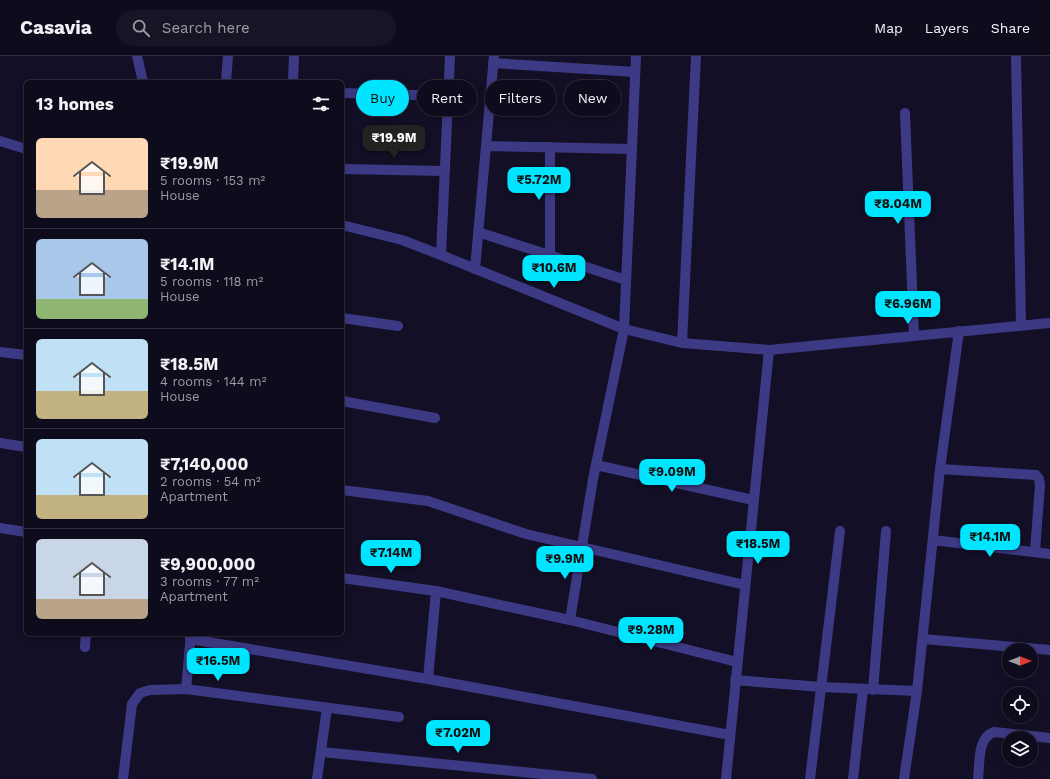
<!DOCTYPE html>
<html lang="en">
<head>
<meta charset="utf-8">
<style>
  :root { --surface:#0e0b1c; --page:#171425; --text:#f1f3f6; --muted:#9b9ba3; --line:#2e2b3b; --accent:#00e5ff }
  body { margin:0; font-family:"Work Sans",sans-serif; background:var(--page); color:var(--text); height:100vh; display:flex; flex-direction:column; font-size:15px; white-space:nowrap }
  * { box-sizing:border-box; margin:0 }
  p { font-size:13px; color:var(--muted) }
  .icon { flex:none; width:22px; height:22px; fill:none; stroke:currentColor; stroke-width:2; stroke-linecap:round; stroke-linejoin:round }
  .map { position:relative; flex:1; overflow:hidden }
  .details { position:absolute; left:24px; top:24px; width:320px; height:556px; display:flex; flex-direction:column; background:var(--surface); border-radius:6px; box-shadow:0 2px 10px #0003,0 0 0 1px var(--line) }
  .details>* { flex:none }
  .top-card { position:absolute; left:356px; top:24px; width:380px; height:36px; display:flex; gap:8px }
  .needle { width:26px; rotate:90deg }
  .buttons { position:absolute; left:1002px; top:587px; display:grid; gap:8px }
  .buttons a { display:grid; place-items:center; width:36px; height:36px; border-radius:50%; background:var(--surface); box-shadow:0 2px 10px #0003,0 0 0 1px var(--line); font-size:20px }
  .price { position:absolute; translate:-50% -34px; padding:0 9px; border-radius:8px; background:var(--accent); color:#111; font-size:13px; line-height:26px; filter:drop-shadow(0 1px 2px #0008) }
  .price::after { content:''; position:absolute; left:50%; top:24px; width:12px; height:9px; margin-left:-6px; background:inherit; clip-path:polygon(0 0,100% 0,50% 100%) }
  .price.active { background:#222; color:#fff }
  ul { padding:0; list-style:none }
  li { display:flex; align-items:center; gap:12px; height:100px; padding:0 12px }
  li+li { border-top:1px solid var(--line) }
  li span { display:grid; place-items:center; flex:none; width:112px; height:80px; border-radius:6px; color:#555 }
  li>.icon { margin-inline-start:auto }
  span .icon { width:48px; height:48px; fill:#fffc; stroke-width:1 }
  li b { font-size:17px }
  h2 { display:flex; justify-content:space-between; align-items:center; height:48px; padding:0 12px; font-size:17px }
  .chip { padding:0 14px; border-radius:18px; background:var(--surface); box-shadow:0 2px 10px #0003,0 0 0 1px var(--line); font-size:14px; line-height:36px }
  .chip.active { background:var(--accent); color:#111 }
  header { display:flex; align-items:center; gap:24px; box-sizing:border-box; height:56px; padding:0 20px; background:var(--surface); border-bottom:1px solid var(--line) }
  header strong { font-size:19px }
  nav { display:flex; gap:22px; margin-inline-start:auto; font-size:14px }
  .search { width:280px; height:36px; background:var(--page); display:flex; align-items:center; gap:10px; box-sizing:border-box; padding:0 14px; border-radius:22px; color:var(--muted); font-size:15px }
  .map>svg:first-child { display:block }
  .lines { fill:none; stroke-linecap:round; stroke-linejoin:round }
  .street { stroke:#3d3a85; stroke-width:10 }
</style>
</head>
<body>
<header>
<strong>Casavia</strong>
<div class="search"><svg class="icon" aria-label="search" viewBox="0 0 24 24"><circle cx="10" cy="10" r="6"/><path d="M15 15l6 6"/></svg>Search here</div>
<nav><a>Map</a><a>Layers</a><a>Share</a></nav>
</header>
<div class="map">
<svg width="1050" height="723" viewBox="0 0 1050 723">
  <rect width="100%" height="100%" fill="#130f26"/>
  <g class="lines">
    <g class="street">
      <path d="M137,0L143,26"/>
      <path d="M1016,0L1021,269"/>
      <path d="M493,7L635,16"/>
      <path d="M226,26L228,0"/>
      <path d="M293,26L294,0"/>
      <path d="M342,37L448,40"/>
      <path d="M905,57L914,279"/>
      <path d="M0,85L26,93"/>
      <path d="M486,90L632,93"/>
      <path d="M550,91V199"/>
      <path d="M342,113L445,115"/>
      <path d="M342,169L402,184L441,199L624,273L682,287L769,294L1050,267"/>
      <path d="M478,176L626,224"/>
      <path d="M441,199L450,0"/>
      <path d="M475,213L494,0"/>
      <path d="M342,262L398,270"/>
      <path d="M682,287L696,0"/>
      <path d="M0,296L26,299"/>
      <path d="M342,345L435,362"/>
      <path d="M0,387L26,391"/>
      <path d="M596,409L753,444"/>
      <path d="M940,413L1036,419L1039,423L1040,429L1035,495"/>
      <path d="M342,434L428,445L526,478L745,529"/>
      <path d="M0,472L26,476"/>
      <path d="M933,484L1050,498"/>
      <path d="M342,522L436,535"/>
      <path d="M570,564L737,606"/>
      <path d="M190,583L428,623L730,679"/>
      <path d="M923,583L1050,594"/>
      <path d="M85,591L86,578"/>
      <path d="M428,623L436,535L570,564L593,423L624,273L636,0"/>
      <path d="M735,624L821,631L917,635"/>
      <path d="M186,633L191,578"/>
      <path d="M873,634L886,475"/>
      <path d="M322,696L592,723"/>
      <path d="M123,723L132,648L140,637L150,634L186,633L399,661"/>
      <path d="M317,723L327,652"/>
      <path d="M726,723L769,294"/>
      <path d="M810,723L840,475"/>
      <path d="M853,723L863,633"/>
      <path d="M904,723L917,635L940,413L959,275"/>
      <path d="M978,723C980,707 977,682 994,676L1050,682"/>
    </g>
  </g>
</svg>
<div class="buttons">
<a><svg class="needle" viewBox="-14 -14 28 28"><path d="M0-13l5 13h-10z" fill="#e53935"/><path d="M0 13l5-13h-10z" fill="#9b9ba3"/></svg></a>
<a><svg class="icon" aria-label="locate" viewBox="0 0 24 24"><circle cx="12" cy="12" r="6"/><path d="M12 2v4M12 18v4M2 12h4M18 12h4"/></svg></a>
<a><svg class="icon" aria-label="layers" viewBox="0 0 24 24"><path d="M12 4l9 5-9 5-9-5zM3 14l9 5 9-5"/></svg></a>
</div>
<b class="price active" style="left:394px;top:103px">₹19.9M</b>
<b class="price" style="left:539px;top:145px">₹5.72M</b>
<b class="price" style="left:898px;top:169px">₹8.04M</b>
<b class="price" style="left:554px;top:233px">₹10.6M</b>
<b class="price" style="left:908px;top:269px">₹6.96M</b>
<b class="price" style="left:672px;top:437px">₹9.09M</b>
<b class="price" style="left:990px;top:502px">₹14.1M</b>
<b class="price" style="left:758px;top:509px">₹18.5M</b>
<b class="price" style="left:391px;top:518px">₹7.14M</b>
<b class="price" style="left:565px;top:524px">₹9.9M</b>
<b class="price" style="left:651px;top:595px">₹9.28M</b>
<b class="price" style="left:218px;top:626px">₹16.5M</b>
<b class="price" style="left:458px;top:698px">₹7.02M</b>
<div class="top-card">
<a class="chip active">Buy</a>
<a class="chip">Rent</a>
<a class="chip">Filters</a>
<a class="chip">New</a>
</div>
<section class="details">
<h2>13 homes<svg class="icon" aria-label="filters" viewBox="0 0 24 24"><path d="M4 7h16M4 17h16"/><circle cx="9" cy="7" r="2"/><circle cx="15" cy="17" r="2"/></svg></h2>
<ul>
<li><span style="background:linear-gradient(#ffd9b3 65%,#b9a48a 0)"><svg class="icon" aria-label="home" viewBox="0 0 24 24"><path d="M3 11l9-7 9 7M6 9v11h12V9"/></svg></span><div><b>₹19.9M</b><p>5 rooms · 153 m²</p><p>House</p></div></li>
<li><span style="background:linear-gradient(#a9c7e8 75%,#8fb573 0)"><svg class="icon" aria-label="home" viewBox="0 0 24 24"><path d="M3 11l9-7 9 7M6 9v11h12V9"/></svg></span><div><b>₹14.1M</b><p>5 rooms · 118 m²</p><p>House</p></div></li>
<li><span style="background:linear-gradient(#bfe0f5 65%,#c2b280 0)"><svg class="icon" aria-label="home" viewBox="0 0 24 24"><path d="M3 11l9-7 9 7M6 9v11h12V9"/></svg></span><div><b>₹18.5M</b><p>4 rooms · 144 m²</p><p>House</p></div></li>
<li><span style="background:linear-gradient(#bfe0f5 70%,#c2b280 0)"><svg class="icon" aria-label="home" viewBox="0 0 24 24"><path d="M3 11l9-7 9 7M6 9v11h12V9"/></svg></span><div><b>₹7,140,000</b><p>2 rooms · 54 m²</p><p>Apartment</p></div></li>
<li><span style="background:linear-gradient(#c9d6e8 75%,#b9a48a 0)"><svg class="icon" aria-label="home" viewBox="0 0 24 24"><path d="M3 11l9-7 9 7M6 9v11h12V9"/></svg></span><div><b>₹9,900,000</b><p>3 rooms · 77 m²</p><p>Apartment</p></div></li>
</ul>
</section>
</div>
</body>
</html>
